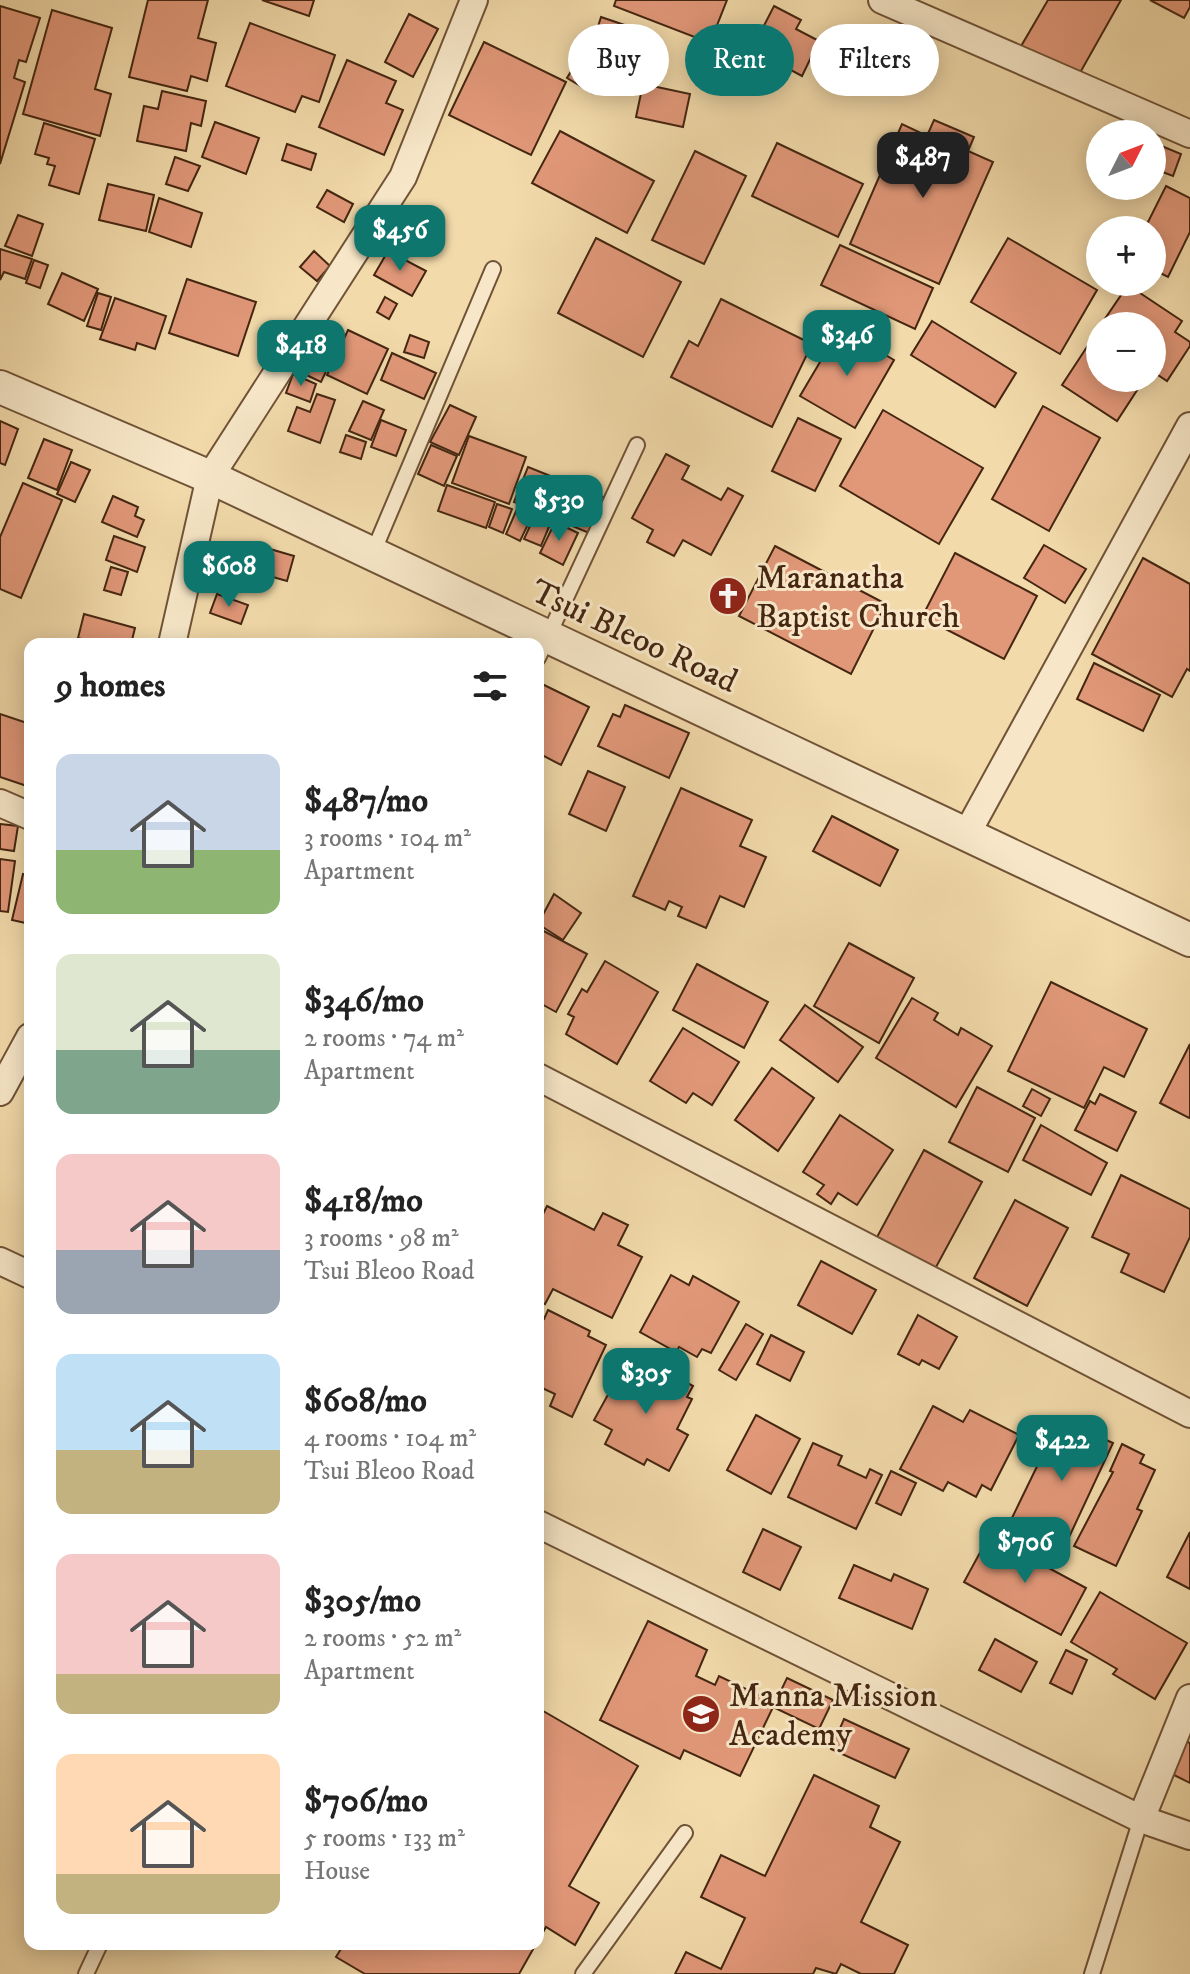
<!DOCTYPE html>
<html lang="en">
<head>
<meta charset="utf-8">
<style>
  :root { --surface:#fff; --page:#f6f6f6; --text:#222; --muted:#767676; --accent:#0f766e }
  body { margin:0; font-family:"IM FELL DW Pica",serif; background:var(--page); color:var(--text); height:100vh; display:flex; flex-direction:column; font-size:30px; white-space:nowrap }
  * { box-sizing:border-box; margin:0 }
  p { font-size:26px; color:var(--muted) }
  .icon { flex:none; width:44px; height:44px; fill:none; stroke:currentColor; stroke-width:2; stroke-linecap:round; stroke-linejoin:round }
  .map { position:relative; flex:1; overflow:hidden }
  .side { position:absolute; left:24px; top:638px; width:520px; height:1312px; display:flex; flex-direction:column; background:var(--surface); border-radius:16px; box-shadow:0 4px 20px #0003 }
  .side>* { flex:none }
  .banner { position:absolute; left:568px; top:24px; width:502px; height:72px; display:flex; gap:16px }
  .needle { width:52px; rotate:48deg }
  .controls { position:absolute; left:1086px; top:120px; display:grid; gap:16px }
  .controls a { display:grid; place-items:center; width:80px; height:80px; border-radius:50%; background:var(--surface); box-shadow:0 4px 20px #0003; font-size:40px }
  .price { position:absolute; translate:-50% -68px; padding:0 18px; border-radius:16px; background:var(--accent); color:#fff; font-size:26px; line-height:52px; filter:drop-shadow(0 2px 4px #0008) }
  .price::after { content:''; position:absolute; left:50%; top:48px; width:24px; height:18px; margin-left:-12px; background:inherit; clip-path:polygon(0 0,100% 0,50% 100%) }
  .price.active { background:#222; color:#fff }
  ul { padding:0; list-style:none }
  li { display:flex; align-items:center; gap:24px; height:200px; padding:0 32px }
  li span { display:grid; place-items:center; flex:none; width:224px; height:160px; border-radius:16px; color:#555 }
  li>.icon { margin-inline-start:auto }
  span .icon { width:96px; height:96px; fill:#fffc; stroke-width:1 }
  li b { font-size:34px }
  h2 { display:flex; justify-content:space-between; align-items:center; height:96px; padding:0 32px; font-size:34px }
  .tag { padding:0 28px; border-radius:36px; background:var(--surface); box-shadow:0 4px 20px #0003; font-size:28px; line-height:72px }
  .tag.active { background:var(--accent); color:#fff }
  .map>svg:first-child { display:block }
  .building { fill:#e19879; stroke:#442611; stroke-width:2 }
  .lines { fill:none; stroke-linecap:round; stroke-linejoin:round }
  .service-casing { stroke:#705337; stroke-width:18 }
  .minor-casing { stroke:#705337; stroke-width:30 }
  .tertiary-casing { stroke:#705337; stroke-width:36 }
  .service { stroke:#f7e7c8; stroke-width:14 }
  .minor { stroke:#f7e7c8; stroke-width:26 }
  .tertiary { stroke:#f7e7c8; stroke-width:32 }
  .labels { text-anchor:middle; stroke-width:6; stroke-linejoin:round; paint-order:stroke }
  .poi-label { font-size:34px; fill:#442611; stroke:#f7e7c8; text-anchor:start }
  .street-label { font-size:34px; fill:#442611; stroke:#f7e7c8 }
</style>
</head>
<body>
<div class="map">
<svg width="1190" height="1974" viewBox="0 0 1190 1974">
  <rect width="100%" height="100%" fill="#f2daaa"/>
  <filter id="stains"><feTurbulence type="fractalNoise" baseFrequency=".0025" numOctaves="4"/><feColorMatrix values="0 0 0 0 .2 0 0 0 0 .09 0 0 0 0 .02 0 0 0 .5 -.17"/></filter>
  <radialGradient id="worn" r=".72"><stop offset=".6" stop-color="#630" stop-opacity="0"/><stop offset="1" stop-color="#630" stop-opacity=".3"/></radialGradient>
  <g class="building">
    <path d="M148,0H208L198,38L216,43L207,81L191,76L187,91L129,77Z"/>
    <path d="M262,0H314L309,16Z"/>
    <path d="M616,0H727L710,43L614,6Z"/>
    <path d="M1048,0H1121L1076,80L1020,48Z"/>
    <path d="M1150,0H1190V7L1184,18Z"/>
    <path d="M0,6L40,18L26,62L19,60L14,78L25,82L0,164Z"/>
    <path d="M774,6L801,20L796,29L819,41L802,76L752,49Z"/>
    <path d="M52,10L112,28L95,89L111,94L100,136L23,114Z"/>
    <path d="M409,14L438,29L413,77L385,62Z"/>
    <path d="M601,17L645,32L634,66L590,52Z"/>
    <path d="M250,23L335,55L319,102L302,96L295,112L226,86Z"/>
    <path d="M484,42L566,82L531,155L449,115Z"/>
    <path d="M581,55L606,70L592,93L567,78Z"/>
    <path d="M347,60L396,81L386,103L403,110L384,155L319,127Z"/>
    <path d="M643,84L690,94L683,127L636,117Z"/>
    <path d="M162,91L206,101L201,126L191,123L186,151L137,141L144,106L158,109Z"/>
    <path d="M934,120L974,137L968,151L993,162L939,284L850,244L902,124L927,136Z"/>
    <path d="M215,122L259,138L246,174L202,157Z"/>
    <path d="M44,123L95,139L79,194L49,185L55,166L47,164L49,158L35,154Z"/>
    <path d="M560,131L654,181L627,233L532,183Z"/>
    <path d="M1152,142L1181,154L1173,176L1152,168Z"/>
    <path d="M777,143L863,184L838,237L752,196Z"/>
    <path d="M287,144L316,154L311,170L282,160Z"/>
    <path d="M695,151L746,176L704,264L652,240Z"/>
    <path d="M175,157L200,166L188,191L166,184Z"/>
    <path d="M108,184L154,195L146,231L99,220Z"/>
    <path d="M1166,186L1190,198V232L1168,277L1152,269V230H1144Z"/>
    <path d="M327,190L353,204L344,222L317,207Z"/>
    <path d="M159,198L202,213L191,247L149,232Z"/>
    <path d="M18,215L43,224L32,256L5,246Z"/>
    <path d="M596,238L681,282L643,357L558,313Z"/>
    <path d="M1008,238L1097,290L1060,354L971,302Z"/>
    <path d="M840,245L933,288L915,329L821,285Z"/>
    <path d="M0,249L32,259L25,279L4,272L0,280Z"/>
    <path d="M314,251L330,266L317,281L300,267Z"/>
    <path d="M388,251L426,271L412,296L374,275Z"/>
    <path d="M34,260L48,265L40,288L26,283Z"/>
    <path d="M62,273L98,289L84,321L48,304Z"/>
    <path d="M187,279L256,302L238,356L169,333Z"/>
    <path d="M1128,285L1182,321L1175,332L1190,342V346L1167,381L1152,371V326H1100Z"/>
    <path d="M98,293L111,297L101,330L87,326Z"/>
    <path d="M385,297L397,304L389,319L377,312Z"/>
    <path d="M115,298L166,316L155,349L137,343L135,350L100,339Z"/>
    <path d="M721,299L812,344L772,427L671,377L689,341L698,346Z"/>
    <path d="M932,321L1016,373L995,407L911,355Z"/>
    <path d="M1100,327V378H1145L1117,421L1062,385Z"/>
    <path d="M840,328L894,360L855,428L800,396Z"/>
    <path d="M348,330L388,349L367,394L327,375Z"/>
    <path d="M320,331L340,342L321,382L300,372Z"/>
    <path d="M410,335L429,342L424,358L404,352Z"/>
    <path d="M392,353L436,373L424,399L381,380Z"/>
    <path d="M293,374L316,384L310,402L286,393Z"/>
    <path d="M317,394L335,400L320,443L288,431L297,407L310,412Z"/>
    <path d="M363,401L384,410L371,440L349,431Z"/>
    <path d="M450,405L476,417L459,455L430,442Z"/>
    <path d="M1043,406L1100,438L1049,531L992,499Z"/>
    <path d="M883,410L983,468L939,544L840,486Z"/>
    <path d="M798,418L841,439L815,491L772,471Z"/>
    <path d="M381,420L406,430L396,456L371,447Z"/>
    <path d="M0,421L18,429L5,465L0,463Z"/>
    <path d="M346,435L366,442L361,459L340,452Z"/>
    <path d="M469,436L526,457L509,504L452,483Z"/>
    <path d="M44,439L72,450L57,490L28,478Z"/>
    <path d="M431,445L457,456L444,486L418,474Z"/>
    <path d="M666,454L689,466L682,479L721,500L728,488L743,496L711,555L683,540L674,556L647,542L653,530L632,518Z"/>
    <path d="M71,462L90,470L75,502L57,494Z"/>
    <path d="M528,467L608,499L594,535L514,502Z"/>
    <path d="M23,483L62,500L21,598L0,589V537Z"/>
    <path d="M447,485L495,502L486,528L438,511Z"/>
    <path d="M113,496L138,507L135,516L144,520L137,537L102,522Z"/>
    <path d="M497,504L512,509L503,533L489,527Z"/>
    <path d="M517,509L532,516L520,541L506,534Z"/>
    <path d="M535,515L551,522L541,546L524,539Z"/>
    <path d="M555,522L578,533L563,565L540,553Z"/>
    <path d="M114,536L145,547L137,572L106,560Z"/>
    <path d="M1044,545L1086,569L1065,603L1024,578Z"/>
    <path d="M775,546L886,604L851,674L739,616Z"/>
    <path d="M270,549L294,556L287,581L244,569L247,557L267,562Z"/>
    <path d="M955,553L1037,596L1004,659L922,617Z"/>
    <path d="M1143,558L1190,584V671L1187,669L1172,697L1092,654Z"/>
    <path d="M111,567L128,572L121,595L104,590Z"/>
    <path d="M217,594L248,605L241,624L210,613Z"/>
    <path d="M84,614L135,628L131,644H98L78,638Z"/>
    <path d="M1094,663L1160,695L1143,731L1077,699Z"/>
    <path d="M540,683L589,707L561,765L538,753Z"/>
    <path d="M625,705L689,733L669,778L598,746L613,714L620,717Z"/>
    <path d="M0,714L30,724V787L0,777Z"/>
    <path d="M588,771L625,787L606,831L569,814Z"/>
    <path d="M681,788L752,820L740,846L766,857L744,907L720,896L706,928L678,916L682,907L669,901L665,910L633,896Z"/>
    <path d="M832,816L898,850L880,886L813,851Z"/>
    <path d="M0,824L18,826L14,851L0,849Z"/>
    <path d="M0,859L15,861L8,912L0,911Z"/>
    <path d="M23,874L30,876V924L12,920Z"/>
    <path d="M554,894L581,913L563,940L538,924Z"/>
    <path d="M538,928L587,954L556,1012L538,1002Z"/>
    <path d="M849,943L914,978L879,1043L814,1006Z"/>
    <path d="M605,961L658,992L617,1064L566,1034L574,1017L568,1014L582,989L587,992Z"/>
    <path d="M697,964L768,1002L744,1048L673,1010Z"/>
    <path d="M1051,982L1147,1029L1124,1077L1104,1067L1084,1108L1008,1071Z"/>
    <path d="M912,998L938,1013L934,1020L958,1035L961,1028L992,1046L956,1107L876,1058Z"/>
    <path d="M805,1005L863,1047L838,1082L780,1040Z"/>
    <path d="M683,1028L739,1062L712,1105L693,1093L686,1103L650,1081Z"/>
    <path d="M1190,1044V1116L1189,1118L1160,1103Z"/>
    <path d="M772,1068L814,1098L778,1151L735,1120Z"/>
    <path d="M977,1087L1035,1118L1008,1172L949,1142Z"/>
    <path d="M1032,1089L1050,1099L1041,1116L1023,1106Z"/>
    <path d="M1100,1094L1136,1112L1117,1151L1075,1130L1090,1101L1095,1104Z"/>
    <path d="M840,1115L893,1150L857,1205L838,1193L831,1204L817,1194L824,1185L803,1172Z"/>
    <path d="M1041,1125L1107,1163L1091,1195L1023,1160Z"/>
    <path d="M924,1150L982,1182L935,1269L877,1237Z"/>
    <path d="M1121,1175L1190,1209V1237L1164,1292L1121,1272L1129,1254L1092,1237Z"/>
    <path d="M1015,1200L1068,1228L1027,1306L974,1278Z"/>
    <path d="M547,1206L594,1230L603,1213L628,1225L618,1245L642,1257L612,1318L553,1289L545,1304L538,1300V1224Z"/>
    <path d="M821,1261L876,1290L852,1334L798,1305Z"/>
    <path d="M671,1275L689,1285L693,1276L739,1302L711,1353L702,1349L697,1357L679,1347L676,1352L640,1332Z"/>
    <path d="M548,1310L590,1331L588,1336L606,1345L572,1417L550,1406L555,1394L538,1386V1317L544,1319Z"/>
    <path d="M918,1315L957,1337L939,1369L922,1360L919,1365L898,1354Z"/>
    <path d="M746,1324L763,1334L736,1380L719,1370Z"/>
    <path d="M771,1335L804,1352L790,1381L757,1364Z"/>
    <path d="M627,1360L645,1370L641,1377L656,1385L664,1370L693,1386L687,1397L692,1399L677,1429L688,1435L669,1471L647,1459L644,1465L605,1444L612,1430L594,1420Z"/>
    <path d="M933,1406L963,1422L970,1410L1019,1435L991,1490L982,1485L976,1497L948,1482L943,1491L900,1469Z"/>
    <path d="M756,1415L800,1439L771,1494L727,1470Z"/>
    <path d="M1060,1419L1113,1443L1064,1548L1010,1522Z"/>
    <path d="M813,1443L842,1456L838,1465L866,1478L870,1469L882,1475L856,1529L788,1497Z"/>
    <path d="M1122,1444L1144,1455L1140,1463L1155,1470L1137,1509L1142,1511L1116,1566L1074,1546L1113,1472L1110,1471Z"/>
    <path d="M891,1471L916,1483L901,1515L876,1503Z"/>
    <path d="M763,1529L801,1547L780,1590L743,1572Z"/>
    <path d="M1190,1532V1589L1167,1577Z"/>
    <path d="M989,1536L1086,1588L1061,1635L964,1582Z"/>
    <path d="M854,1565L891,1581L894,1574L928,1589L912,1629L839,1598Z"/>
    <path d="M1100,1592L1187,1643L1155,1699L1113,1674L1117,1669L1071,1642Z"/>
    <path d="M648,1621L707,1650L696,1676L715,1685L719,1676L775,1703L740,1776L684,1750L680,1759L600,1720Z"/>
    <path d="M995,1639L1037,1662L1021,1692L979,1670Z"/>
    <path d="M1066,1650L1087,1660L1072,1694L1050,1683Z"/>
    <path d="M787,1678L833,1700L819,1729L773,1707Z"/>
    <path d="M538,1708L638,1766L569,1886L599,1903L575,1945L546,1927L538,1941Z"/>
    <path d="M844,1719L909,1749L895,1778L831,1749Z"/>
    <path d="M1182,1739L1190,1743V1783L1166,1771Z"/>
    <path d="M814,1775L879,1806L870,1827L900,1842L861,1922L908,1945L894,1974H861L841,1964L836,1974L816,1968L813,1974H675L686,1952L721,1969L745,1918L701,1897L721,1855L765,1876Z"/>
    <path d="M344,1944H536L519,1974H365L336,1957Z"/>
  </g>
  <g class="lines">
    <defs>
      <g id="service">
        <path d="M372,555L493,269"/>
        <path d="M538,658L637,445"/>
        <path d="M86,1974L100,1944"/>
        <path d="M583,1974L685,1833"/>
        <path d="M1092,1974L1141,1819"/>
      </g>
      <g id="minor">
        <path d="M882,0L1190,134"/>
        <path d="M172,644L210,477L403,177L474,0"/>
        <path d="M0,803L30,816"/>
        <path d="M966,835L1190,426"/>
        <path d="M538,1077L1190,1414"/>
        <path d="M0,1092L30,1037"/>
        <path d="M0,1261L30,1275"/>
        <path d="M538,1524L1141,1819L1190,1836"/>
        <path d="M1141,1819L1190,1698"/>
      </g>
      <path id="tertiary" d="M0,387L210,477L1190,940"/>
    </defs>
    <use href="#service" class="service-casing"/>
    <use href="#minor" class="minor-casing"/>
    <use href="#tertiary" class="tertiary-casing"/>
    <use href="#service" class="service"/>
    <use href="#minor" class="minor"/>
    <use href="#tertiary" class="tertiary"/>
  </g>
  <defs>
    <symbol id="church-disc" viewBox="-11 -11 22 22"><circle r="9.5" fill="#8f2418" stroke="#f7e7c8"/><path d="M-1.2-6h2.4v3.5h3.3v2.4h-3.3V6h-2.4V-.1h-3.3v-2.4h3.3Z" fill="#fff"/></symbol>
    <symbol id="school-disc" viewBox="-11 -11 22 22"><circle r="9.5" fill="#8f2418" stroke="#f7e7c8"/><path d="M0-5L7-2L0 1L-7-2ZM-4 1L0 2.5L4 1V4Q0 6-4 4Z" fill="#fff"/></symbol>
  </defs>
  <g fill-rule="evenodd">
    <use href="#church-disc" x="706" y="574" width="44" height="44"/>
    <use href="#school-disc" x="679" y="1692" width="44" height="44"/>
  </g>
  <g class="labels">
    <g class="poi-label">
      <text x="756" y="588">Maranatha<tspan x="756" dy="39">Baptist Church</tspan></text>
      <text x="729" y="1706">Manna Mission<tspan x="729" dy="39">Academy</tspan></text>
    </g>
    <g class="street-label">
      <text transform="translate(635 635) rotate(25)" y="12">Tsui Bleoo Road</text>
    </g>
  </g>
  <rect width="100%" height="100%" filter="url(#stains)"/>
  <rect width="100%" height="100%" fill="url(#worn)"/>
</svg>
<div class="controls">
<a><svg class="needle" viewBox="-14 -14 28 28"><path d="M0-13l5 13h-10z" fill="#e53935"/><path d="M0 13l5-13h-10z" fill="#767676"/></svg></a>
<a>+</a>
<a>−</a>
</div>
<b class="price active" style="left:923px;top:200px">$487</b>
<b class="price" style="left:400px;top:273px">$456</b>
<b class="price" style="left:847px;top:378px">$346</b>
<b class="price" style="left:301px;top:388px">$418</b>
<b class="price" style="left:559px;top:543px">$530</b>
<b class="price" style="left:229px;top:609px">$608</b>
<b class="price" style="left:646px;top:1416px">$305</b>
<b class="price" style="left:1062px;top:1483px">$422</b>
<b class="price" style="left:1025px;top:1585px">$706</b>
<div class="banner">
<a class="tag">Buy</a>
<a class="tag active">Rent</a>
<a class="tag">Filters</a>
</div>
<section class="side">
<h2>9 homes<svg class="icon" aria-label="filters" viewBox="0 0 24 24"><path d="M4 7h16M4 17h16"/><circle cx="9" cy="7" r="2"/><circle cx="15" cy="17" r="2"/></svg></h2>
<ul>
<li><span style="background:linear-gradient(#c9d6e8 60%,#8fb573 0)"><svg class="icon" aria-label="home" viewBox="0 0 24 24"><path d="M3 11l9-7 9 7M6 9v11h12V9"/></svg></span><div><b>$487/mo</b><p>3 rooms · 104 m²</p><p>Apartment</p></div></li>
<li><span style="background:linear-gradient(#dfe7d0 60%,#7fa58c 0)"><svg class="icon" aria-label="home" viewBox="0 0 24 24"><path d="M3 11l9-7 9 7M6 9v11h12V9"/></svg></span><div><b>$346/mo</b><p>2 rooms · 74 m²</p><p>Apartment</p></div></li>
<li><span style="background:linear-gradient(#f6c9c9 60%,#9aa5b1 0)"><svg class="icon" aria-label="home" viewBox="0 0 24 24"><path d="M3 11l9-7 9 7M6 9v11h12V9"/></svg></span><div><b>$418/mo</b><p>3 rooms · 98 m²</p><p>Tsui Bleoo Road</p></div></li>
<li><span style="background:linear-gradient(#bfe0f5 60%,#c2b280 0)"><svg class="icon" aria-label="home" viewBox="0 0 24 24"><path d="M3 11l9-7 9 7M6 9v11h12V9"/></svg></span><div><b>$608/mo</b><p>4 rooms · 104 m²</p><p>Tsui Bleoo Road</p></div></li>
<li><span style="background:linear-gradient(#f6c9c9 75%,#c2b280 0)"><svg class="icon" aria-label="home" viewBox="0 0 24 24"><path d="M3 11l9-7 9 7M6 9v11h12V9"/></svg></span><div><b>$305/mo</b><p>2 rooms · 52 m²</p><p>Apartment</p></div></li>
<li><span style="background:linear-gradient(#ffd9b3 75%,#c2b280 0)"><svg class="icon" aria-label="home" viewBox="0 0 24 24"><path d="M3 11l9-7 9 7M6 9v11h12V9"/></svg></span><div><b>$706/mo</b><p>5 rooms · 133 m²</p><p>House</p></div></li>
</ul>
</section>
</div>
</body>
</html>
